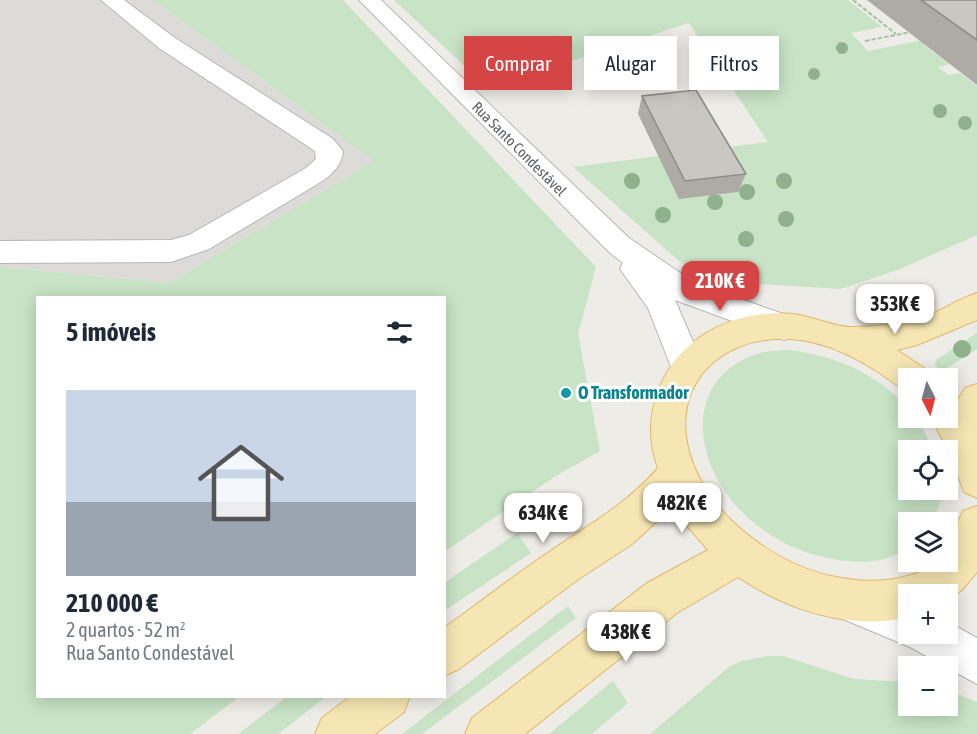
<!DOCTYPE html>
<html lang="pt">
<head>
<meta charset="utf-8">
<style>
  :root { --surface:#fff; --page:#f6f6f7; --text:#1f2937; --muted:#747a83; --line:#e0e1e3; --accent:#d64545 }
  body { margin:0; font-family:"Asap Condensed",sans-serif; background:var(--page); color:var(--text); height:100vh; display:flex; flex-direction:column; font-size:22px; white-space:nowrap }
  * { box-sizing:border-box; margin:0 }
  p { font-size:20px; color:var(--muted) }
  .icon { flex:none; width:33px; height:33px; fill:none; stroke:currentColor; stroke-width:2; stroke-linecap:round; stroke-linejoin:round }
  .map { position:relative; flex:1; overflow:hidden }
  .details { position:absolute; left:36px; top:296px; width:410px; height:402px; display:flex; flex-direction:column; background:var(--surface); border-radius:0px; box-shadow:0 3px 15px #0003 }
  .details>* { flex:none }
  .guide { position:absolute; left:464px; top:36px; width:423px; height:54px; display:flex; gap:12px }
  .needle { width:39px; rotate:174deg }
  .buttons { position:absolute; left:898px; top:368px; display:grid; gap:12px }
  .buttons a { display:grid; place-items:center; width:60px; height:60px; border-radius:0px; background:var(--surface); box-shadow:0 3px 15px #0003; font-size:30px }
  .price { position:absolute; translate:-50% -51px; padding:0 14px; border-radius:12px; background:#fff; color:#222; font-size:20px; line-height:39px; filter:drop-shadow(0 2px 3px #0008) }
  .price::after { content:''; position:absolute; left:50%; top:36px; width:18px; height:14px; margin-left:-9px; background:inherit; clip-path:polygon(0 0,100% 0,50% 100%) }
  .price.selected { background:var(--accent); color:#fff }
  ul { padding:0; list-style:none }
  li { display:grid; align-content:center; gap:12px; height:318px; padding:0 30px }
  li+li { border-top:2px solid var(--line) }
  li span { display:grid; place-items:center; height:186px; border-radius:0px; color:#555 }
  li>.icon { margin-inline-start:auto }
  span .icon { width:108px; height:108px; fill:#fffc; stroke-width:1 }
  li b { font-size:26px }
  h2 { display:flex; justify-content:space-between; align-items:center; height:72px; padding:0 30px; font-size:26px }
  .tag { padding:0 21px; border-radius:0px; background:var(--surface); box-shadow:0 3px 15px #0003; font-size:21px; line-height:54px }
  .tag.selected { background:var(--accent); color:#fff }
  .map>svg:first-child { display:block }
  .industrial { fill:#dddbd8 }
  .green { fill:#c8e3c6 }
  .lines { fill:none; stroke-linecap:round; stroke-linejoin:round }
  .minor-casing { stroke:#b3b6b9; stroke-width:2 }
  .major-casing { stroke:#e1b76c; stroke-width:2 }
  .path { stroke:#9fc3a7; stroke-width:2; stroke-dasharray:4.5 2; stroke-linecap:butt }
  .minor { fill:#fff; fill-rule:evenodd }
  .major { fill:#f6e6b3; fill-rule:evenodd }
  .tree { fill:#8fb18b }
  .wall { fill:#aeaba7 }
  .building { fill:#cac7c2; stroke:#8d8b88; stroke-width:1.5 }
  .culture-dot { fill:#0f9aa8; stroke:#fff; stroke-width:2 }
  .labels { text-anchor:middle; stroke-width:6; stroke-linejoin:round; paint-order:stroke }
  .far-street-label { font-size:15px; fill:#5e6165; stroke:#fff }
  .culture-label { font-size:18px; font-weight:bold; fill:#0d838f; stroke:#fff; text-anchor:start }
</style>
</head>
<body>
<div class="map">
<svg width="977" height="734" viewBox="0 0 977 734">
  <rect width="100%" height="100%" fill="#eeece6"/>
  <path class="industrial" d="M0,0H153L374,161L169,283L0,267Z"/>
  <g class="green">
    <path d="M153,0H343L596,267L578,334L600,451L554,477L444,552V297H38V696H240L190,734H0V267L169,283L374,161Z"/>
    <path d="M394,0H848L882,27L851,33L868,51L977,29V34L924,45L949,64L938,67L948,75L960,73L977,86V235L900,269L841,289L740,283L697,270L679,261L573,167L768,142L689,23L488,88Z"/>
    <path d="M977,333V349L946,369L940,370L935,365L936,360Z"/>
    <path d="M787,350C835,355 876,373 909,409V417L917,418L934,450H909V489H941V500L933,522H909V548C902,551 895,556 888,558C872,563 855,562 839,560C798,555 759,533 733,502C691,452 687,375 760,353C768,351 778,351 787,350Z"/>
    <path d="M517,533L531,553L444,611V583Z"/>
    <path d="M568,606L576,618L422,734H402Z"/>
    <path d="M768,656H783L854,679L909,682V705H948V690L977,702V734H650L729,667L741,661Z"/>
    <path d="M613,681L628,703L592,734H549Z"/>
    <path d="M288,696H327L278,734H238Z"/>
  </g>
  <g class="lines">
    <defs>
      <g id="minor">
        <path d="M101,0H124L175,38L333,139L343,151C342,164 334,172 324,180L209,249L171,262L0,263V241L171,240L189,235L306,168L316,159L315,151L159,48Z"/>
        <path d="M359,0H381L629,238L695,283L795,318L800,327L795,336L784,340L675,300L704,367L699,377L687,381L675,377L648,308L620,269L623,263L609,252Z"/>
        <path d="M853,581L909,605V633H948V622L977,638V684L910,647L838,617L832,602L838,587Z"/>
      </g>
      <g id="major">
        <path d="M977,293V320L917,345L897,350L924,368L929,378H909V391C897,387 889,379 878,372C852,355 822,341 790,339C715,335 664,392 694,466C715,519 776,564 831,576C857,582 885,583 911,575C929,571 925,561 948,561V545L963,511L977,506V572L962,590L948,600V594H909V617C851,631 787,610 738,577L677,613L525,734H465L472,718L647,583L708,550L688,527L675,505L631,545L577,580L459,669L444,676V628C479,603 513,576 549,552C587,526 627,504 658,468C647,439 649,408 663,380C686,332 741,309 793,314C811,316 835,327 851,327C867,327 885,325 901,323C928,321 952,301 977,293Z"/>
        <path d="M977,384V498L964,492L951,456L931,417H948V401L956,403L965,388Z"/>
        <path d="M351,696H410L404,712L375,734H315L322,718Z"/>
      </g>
    </defs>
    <use href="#minor" class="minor-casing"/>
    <use href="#major" class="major-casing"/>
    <g class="path">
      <path d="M853,0L896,34"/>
      <path d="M865,41L911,32"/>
    </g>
    <use href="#minor" class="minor"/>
    <use href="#major" class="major"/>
  </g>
  <g class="tree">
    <circle cx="842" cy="48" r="6"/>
    <circle cx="724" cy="63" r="6"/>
    <circle cx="814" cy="74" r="6"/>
    <circle cx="940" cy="111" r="7"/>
    <circle cx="965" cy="123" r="7"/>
    <circle cx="632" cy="181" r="8"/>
    <circle cx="784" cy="181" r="8"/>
    <circle cx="747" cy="192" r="8"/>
    <circle cx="715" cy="202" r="8"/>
    <circle cx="663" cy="215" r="8"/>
    <circle cx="786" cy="219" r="8"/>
    <circle cx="746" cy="239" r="8"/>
    <circle cx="962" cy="349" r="9"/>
  </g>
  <g class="wall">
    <path d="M867,0H977V85Z"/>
    <path d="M642,96L746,174L738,192L679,199L638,114Z"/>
  </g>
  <g class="building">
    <path d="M921,0H977V40Z"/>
    <path d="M696,90L746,174L685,181L642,96Z"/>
  </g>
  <circle class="culture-dot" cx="566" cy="393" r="6"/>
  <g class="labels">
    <g class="far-street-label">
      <text transform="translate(519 149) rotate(45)" y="5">Rua Santo Condestável</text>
    </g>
    <g class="culture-label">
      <text x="578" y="399">O Transformador</text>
    </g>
  </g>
</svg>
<div class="buttons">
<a><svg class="needle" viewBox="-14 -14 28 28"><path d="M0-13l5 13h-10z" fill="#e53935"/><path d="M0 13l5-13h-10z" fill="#747a83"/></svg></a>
<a><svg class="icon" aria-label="locate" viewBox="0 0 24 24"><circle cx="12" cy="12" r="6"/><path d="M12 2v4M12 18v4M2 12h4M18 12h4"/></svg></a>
<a><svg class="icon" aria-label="layers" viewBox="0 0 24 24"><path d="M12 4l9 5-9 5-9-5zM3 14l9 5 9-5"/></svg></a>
<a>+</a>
<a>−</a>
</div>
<b class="price selected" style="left:720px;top:312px">210K €</b>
<b class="price" style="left:895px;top:335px">353K €</b>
<b class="price" style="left:682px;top:534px">482K €</b>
<b class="price" style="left:543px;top:544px">634K €</b>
<b class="price" style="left:626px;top:663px">438K €</b>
<div class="guide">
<a class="tag selected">Comprar</a>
<a class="tag">Alugar</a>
<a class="tag">Filtros</a>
</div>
<section class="details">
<h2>5 imóveis<svg class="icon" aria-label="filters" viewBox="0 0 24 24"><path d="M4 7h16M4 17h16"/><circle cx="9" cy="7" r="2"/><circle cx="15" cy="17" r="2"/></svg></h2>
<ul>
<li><span style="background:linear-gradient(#c9d6e8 60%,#9aa5b1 0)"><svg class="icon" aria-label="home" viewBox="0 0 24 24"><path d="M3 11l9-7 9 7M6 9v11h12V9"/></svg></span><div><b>210 000 €</b><p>2 quartos · 52 m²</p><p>Rua Santo Condestável</p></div></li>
</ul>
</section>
</div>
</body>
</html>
